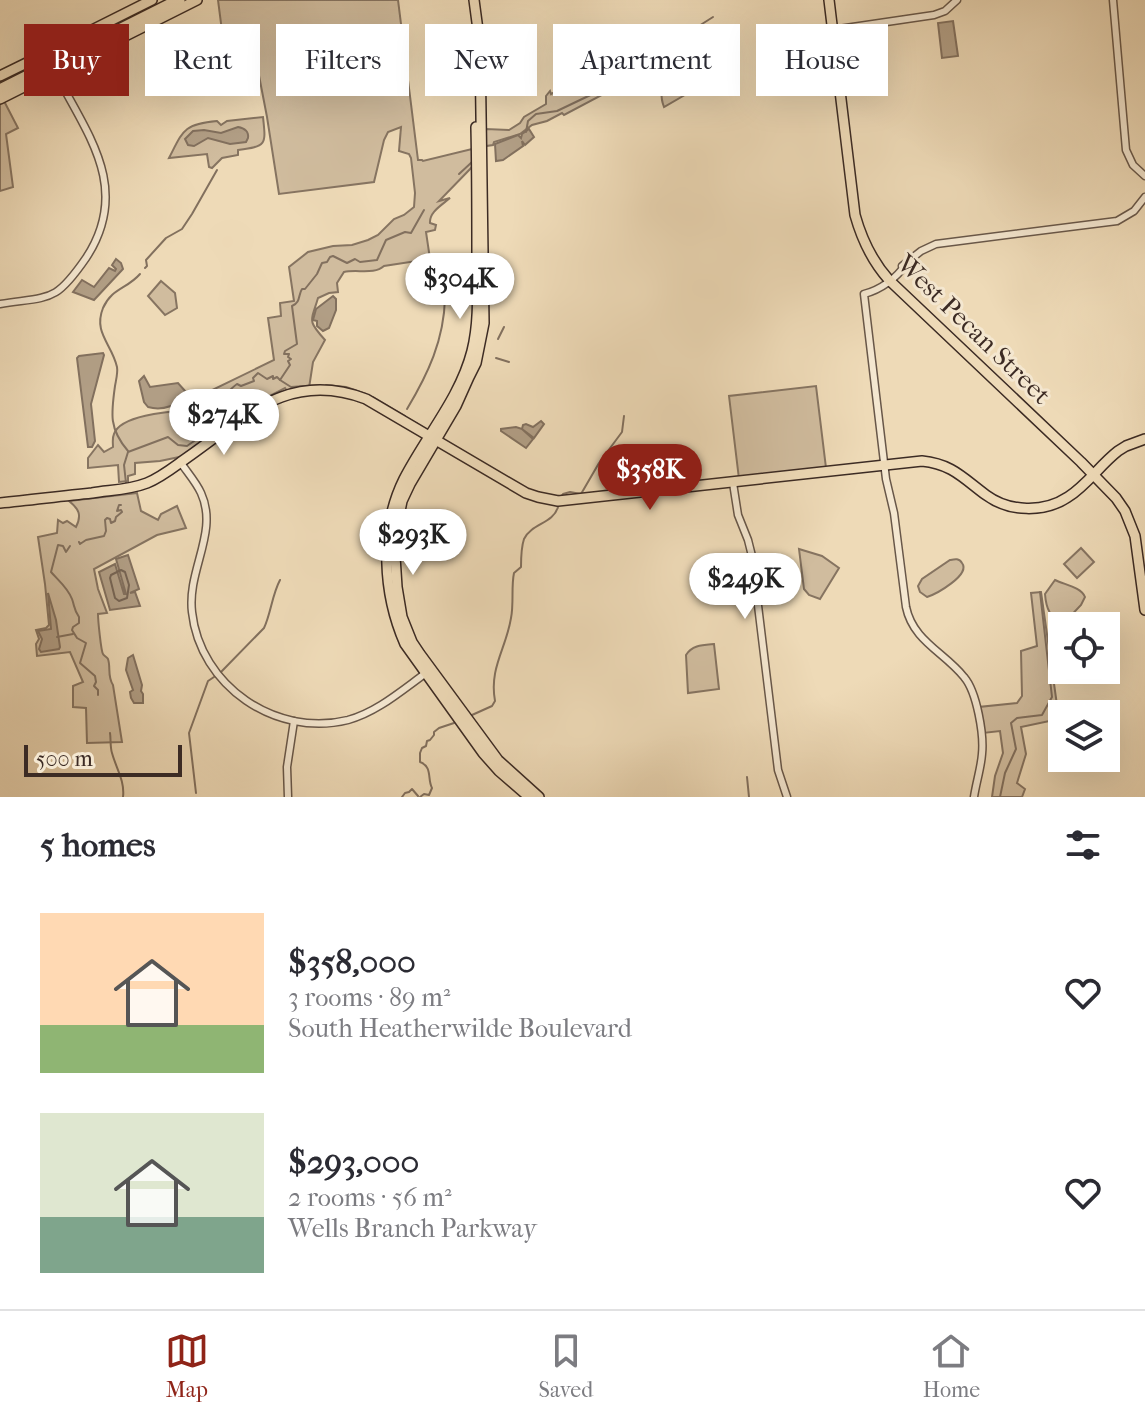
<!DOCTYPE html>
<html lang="en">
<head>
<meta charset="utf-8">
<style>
  :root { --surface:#fff; --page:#f2f2f3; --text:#2b2b33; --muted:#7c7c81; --line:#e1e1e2; --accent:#8f2418 }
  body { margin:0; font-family:"IM FELL French Canon",serif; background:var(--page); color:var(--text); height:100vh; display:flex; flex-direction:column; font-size:30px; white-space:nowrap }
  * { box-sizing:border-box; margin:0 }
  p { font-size:26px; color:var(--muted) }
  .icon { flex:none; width:44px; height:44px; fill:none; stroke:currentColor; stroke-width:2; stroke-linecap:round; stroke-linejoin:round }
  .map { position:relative; height:797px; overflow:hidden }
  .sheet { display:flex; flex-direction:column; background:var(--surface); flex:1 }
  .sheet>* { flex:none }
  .guide { position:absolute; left:24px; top:24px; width:1098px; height:72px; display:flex; gap:16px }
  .fabs { position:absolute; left:1048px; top:612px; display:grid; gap:16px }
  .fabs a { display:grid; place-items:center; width:72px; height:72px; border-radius:0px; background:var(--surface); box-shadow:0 8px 32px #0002; font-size:40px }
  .scale { position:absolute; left:24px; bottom:20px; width:158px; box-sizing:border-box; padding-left:8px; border:4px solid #3c2b24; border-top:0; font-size:22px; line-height:28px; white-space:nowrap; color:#3c2b24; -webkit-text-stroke:6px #f4e7d0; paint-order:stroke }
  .price { position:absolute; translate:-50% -68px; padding:0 18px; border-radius:28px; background:#fff; color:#222; font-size:26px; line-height:52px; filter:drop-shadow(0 2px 4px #0008) }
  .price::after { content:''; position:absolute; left:50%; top:48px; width:24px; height:18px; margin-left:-12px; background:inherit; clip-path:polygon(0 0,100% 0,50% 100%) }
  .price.selected { background:var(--accent); color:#fff }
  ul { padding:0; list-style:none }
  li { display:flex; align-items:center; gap:24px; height:200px; padding:0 40px }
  li span { display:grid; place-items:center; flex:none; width:224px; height:160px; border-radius:0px; color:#555 }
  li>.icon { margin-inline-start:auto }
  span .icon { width:96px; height:96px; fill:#fffc; stroke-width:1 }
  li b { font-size:34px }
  h2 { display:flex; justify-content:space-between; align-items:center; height:96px; padding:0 40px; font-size:34px }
  .chip { padding:0 28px; border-radius:0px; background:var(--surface); box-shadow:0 8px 32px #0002; font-size:28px; line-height:72px }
  .chip.selected { background:var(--accent); color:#fff }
  .dock { display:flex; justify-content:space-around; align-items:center; height:112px; border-top:2px solid var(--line); background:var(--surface); font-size:22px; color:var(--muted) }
  .dock a { display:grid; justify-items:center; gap:4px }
  .dock .selected { color:var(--accent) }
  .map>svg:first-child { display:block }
  .green { fill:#d0bc9e; stroke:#867461; stroke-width:2 }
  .water { fill:#b19e85; stroke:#82705e; stroke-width:2 }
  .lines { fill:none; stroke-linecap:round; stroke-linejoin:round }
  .shore { stroke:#766454; stroke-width:2 }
  .stream { stroke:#82705e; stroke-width:2 }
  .minor-casing { stroke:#685749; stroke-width:9 }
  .major-casing { stroke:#3c2b24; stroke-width:12 }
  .highway-casing { stroke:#3c2b24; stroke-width:14 }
  .minor { stroke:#f4e7d0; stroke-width:6 }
  .major { stroke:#eedab7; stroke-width:9 }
  .highway { stroke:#eedab7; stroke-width:11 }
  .labels { text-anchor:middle; stroke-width:6; stroke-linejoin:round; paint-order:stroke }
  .street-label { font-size:26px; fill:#3c2b24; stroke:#f4e7d0 }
</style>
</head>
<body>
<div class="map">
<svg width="1145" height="797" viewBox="0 0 1145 797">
  <rect width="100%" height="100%" fill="#eedab7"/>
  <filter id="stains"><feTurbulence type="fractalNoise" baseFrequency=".0025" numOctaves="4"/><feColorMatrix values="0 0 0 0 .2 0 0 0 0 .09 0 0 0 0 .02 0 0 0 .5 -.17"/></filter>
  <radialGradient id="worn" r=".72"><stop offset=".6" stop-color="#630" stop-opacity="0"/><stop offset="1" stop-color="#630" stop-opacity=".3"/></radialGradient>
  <g class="green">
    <path d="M218,0H398L418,160H422L423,161L472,149L473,166L439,201L450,198C442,205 429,212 430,223L436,225L435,230L426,232L430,259L384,266C374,275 357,269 344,272L337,283L338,292L329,293L318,298C311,322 307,320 325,340L313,362L309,388L287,391L285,388L262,400L218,407L211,414L203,442L184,456L160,461L135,463V474L128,476V481L119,482L118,465L88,468V458L98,445L104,452L113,447C113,443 112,438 114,434C121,413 180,411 199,409L204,394L274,360L268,318L281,316L280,303L294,301L289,267L308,252L333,246L352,245L368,240L378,235L394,219L404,215L414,207L415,193L411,158L409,154L399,151L401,127L388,132L384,140L374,182L279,194L267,117L256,60L226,62Z"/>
    <path d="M640,58L642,63L640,74L634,78L564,115L562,113L547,121L532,125L520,134L494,142L493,145L486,146V129L509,130L520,123L524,117L546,104V96L550,91L551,94L578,81L584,92Z"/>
    <path d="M690,64L702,85L664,107C655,84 672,74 690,64Z"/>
    <path d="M4,101L18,128L6,134L13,187L0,191V103Z"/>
    <path d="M263,117C266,145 267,146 238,150V155L222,158L212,168L209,167L207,154L169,158C183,131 183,124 217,121L221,125L227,121Z"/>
    <path d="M161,281L175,293L177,308L165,315L148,296Z"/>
    <path d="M816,386L826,468L739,479L729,396Z"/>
    <path d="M137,493L141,511L158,520L161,514L177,506L186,528L157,535L94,569L98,589L107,613L98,614C98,620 101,651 103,654C104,656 107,657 108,659C111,668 107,676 113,685L122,742L87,743L86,708L73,707V686L83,682L70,652L37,656L36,644L39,639L36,630L46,628L49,625L45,584L38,537L57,533L58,520L63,523L67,521L76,527C82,515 79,509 69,501Z"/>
    <path d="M1081,548L1094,562L1077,578L1064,564Z"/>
    <path d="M799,549L822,556L839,568L820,599L809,595L804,589Z"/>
    <path d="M950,560C955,559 959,558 962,563C971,575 936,594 927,597L920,592L918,586L922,579Z"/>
    <path d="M1055,580C1065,585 1081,587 1085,597L1081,605L1064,623C1050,619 1046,608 1045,594Z"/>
    <path d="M1041,592L1059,719L1021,727L1026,754L1017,783L1025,789L1022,797H992L995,776L1003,753L1000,731L983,733L979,707L1017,703L1022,696L1021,651L1037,646L1031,593Z"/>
    <path d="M714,644L719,689L688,693L686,655C692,645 703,645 714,644Z"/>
  </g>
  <g class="water">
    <path d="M953,21L958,56L942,58L938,23Z"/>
    <path d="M238,127C245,128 249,132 248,138L246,142L230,144L208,138L194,146L188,145L185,139L193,131L204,130L221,133Z"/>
    <path d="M529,129L534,137L525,145L522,141L523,146L503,160L496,161L495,144L518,135L521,138L522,134Z"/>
    <path d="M116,259L121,263L123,269L94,300L73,292L82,280L94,287L109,268L115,271L116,269L112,265Z"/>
    <path d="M333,296L336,299V310L329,328L323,331L317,326V321L313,320L316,309Z"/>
    <path d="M103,353L104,355L91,404L95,441L92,447H88L77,358L79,356Z"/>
    <path d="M144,376L150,387L178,383L186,392C180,406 162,411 148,407L144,402L139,381Z"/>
    <path d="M541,421L544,424L534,438L522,429L533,439L526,448L501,431V429L516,427L522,429L523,425L526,424L533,427Z"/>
    <path d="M128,555L139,589L130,593L135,592L140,606L110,610L99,572L115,564L124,594H126L116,559Z"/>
    <path d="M48,593L56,620L60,647L59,649L41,652L39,649L42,639L38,631L51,629Z"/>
    <path d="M133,655L142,685L141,691L143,694V703H134L131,698L130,692L133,690L126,670L128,658Z"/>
  </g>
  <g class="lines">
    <path class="shore" d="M121,570L125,572L129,585L127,598L119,601L115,598L110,578L111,575Z"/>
    <g class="stream">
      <path d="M526,132L528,121L536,114L557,111L647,68L669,50L680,38L713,17"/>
      <path d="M459,174L472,162"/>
      <path d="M444,265L445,293"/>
      <path d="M145,268L147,266L146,260L166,238L182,229L192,214L217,170"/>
      <path d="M498,339L504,327"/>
      <path d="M496,358L509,362"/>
      <path d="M280,380L291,387L320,385"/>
      <path d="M326,385L346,387L366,394"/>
      <path d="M373,397L405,416"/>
      <path d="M407,409C428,374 444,340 445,298"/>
      <path d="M409,419L418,424"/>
      <path d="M419,425L427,430"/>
      <path d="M128,451C109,429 111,414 115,386C116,380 118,373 117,367C112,344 93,333 103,308C112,288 127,289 140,274"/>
      <path d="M126,483L124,465L128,452L168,437L178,445L187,446L197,439L194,422L203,418L206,411L205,408C218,406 226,392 237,384L241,386L254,381L253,378L258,373L267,379L273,376V379L277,377L280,380L290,365L288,361L291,359L288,357L289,354H284L285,351L297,344L292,306C301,302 298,295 302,289H305L317,274L322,263L327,262L330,257L333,256L347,263L355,259L360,262L377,260L386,240L405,232L411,233L424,210"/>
      <path d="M560,498L563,494L570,492L581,494L599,463L622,432L624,416"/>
      <path d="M79,542L80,544L86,540L104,536L106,531L105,520L107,518L110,519L111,523L115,521L116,517L122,512L121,510L117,511L119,505H121"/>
      <path d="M70,546L66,552L63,546L58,545L51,572C58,580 68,588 72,599C75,607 73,608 79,617V623L73,627L72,630L77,638L86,643L80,663L95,676L96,682L94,686L98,690V695"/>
      <path d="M57,637L73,634"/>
      <path d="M221,672L264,628C271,613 272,595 280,580"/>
      <path d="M472,715L492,706L495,701C489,668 506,649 511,618C514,603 511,587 514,573L521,567C521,558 521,548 524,539C532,523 553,524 558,507"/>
      <path d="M110,733C111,739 110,747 112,753C116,768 125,781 123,797"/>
      <path d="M747,777L749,797"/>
      <path d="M196,793L189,733L208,681L214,677"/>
      <path d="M402,797L405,793L409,792L412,789L418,796"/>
      <path d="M420,797L424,794L429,795L432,788C427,779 433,767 420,762V753L422,748L426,746L427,741L430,740L434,735V732L439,728L454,723"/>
      <path d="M1000,797L1005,773L1016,749L1011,723L1017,718L1042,715L1052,697L1040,592"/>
    </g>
    <defs>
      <g id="minor">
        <path d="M1113,0L1126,150L1133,165L1145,176"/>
        <path d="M832,30L934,15L945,11L957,0"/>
        <path d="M905,265C897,278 880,290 864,294L886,479L894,513L906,607C913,641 944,652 964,677C977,692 984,735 982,754C981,768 976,783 974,797"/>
        <path d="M902,266L921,251L936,244L1117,221L1134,211L1145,197"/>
        <path d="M0,304C51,296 55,303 86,258C132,188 87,134 55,72"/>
        <path d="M181,463C187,472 196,482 201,493C219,532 187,570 192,612C200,686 276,738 348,720C377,712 401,691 426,673"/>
        <path d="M733,483L738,515L748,540L752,556L778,770L787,797"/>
        <path d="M288,797L287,767L294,721"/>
      </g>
      <g id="major">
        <path d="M474,0L480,45L484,323L476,363L469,377L456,406L410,484L402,501L394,541L397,587L402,617L412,642L420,654L498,760L539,797"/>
        <path d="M829,0L855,215C862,240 872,261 889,280L1081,462L1116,498L1125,511L1135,536L1145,610"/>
        <path d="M82,35L152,0"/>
        <path d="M0,76L47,53"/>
        <path d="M0,99L197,0"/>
        <path d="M476,127C477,169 477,212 477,254C477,286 480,319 472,351C460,398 426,436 404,479C379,529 383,594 405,644L483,753L499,771L529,797"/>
        <path d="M0,503C31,500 61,496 92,493C110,490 129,490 147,483C162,477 175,466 188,457C246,416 290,370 366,399L526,493L538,497L558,501L922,461C952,464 963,478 986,495C1009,512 1044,513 1068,497C1087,485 1100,465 1118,451L1126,446L1145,439"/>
      </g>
      <g id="highway">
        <path d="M31,68L85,34"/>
        <path d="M0,90L179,0"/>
      </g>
    </defs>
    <use href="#minor" class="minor-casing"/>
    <use href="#major" class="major-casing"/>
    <use href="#highway" class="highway-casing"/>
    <use href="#minor" class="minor"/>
    <use href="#major" class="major"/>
    <use href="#highway" class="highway"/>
  </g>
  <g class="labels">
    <g class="street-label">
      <text transform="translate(974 329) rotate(44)" y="9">West Pecan Street</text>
    </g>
  </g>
  <rect width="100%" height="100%" filter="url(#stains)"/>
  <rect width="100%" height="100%" fill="url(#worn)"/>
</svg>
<div class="fabs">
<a><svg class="icon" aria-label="locate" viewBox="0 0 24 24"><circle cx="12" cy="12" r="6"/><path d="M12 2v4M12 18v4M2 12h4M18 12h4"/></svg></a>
<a><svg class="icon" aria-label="layers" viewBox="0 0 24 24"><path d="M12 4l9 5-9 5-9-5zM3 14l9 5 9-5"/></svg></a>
</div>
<div class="scale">500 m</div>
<b class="price" style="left:460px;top:321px">$304K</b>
<b class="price" style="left:224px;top:457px">$274K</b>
<b class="price selected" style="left:650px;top:512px">$358K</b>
<b class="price" style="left:413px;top:577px">$293K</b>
<b class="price" style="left:745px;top:621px">$249K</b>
<div class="guide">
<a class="chip selected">Buy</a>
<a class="chip">Rent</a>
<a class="chip">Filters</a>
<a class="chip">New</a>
<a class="chip">Apartment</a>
<a class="chip">House</a>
</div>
</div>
<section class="sheet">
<h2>5 homes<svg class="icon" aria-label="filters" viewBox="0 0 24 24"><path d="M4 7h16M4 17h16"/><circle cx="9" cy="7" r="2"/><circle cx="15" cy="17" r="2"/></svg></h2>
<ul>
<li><span style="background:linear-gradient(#ffd9b3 70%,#8fb573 0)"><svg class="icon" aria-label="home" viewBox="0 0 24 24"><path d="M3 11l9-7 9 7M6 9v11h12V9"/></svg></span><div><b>$358,000</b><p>3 rooms · 89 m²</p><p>South Heatherwilde Boulevard</p></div><svg class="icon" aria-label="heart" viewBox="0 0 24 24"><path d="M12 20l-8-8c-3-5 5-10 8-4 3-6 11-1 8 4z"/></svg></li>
<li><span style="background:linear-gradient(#dfe7d0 65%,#7fa58c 0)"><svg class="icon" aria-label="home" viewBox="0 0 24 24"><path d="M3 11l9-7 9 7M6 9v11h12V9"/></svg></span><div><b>$293,000</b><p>2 rooms · 56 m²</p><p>Wells Branch Parkway</p></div><svg class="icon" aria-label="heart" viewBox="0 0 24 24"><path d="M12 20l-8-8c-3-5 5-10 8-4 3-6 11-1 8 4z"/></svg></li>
</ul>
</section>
<nav class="dock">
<a class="selected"><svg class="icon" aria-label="map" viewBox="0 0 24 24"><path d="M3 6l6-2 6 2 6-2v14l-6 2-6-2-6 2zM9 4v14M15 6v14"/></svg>Map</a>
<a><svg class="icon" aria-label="saved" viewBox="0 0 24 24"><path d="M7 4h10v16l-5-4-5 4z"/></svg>Saved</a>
<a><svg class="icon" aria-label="home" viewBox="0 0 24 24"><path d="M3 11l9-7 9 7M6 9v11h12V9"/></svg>Home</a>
</nav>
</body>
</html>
